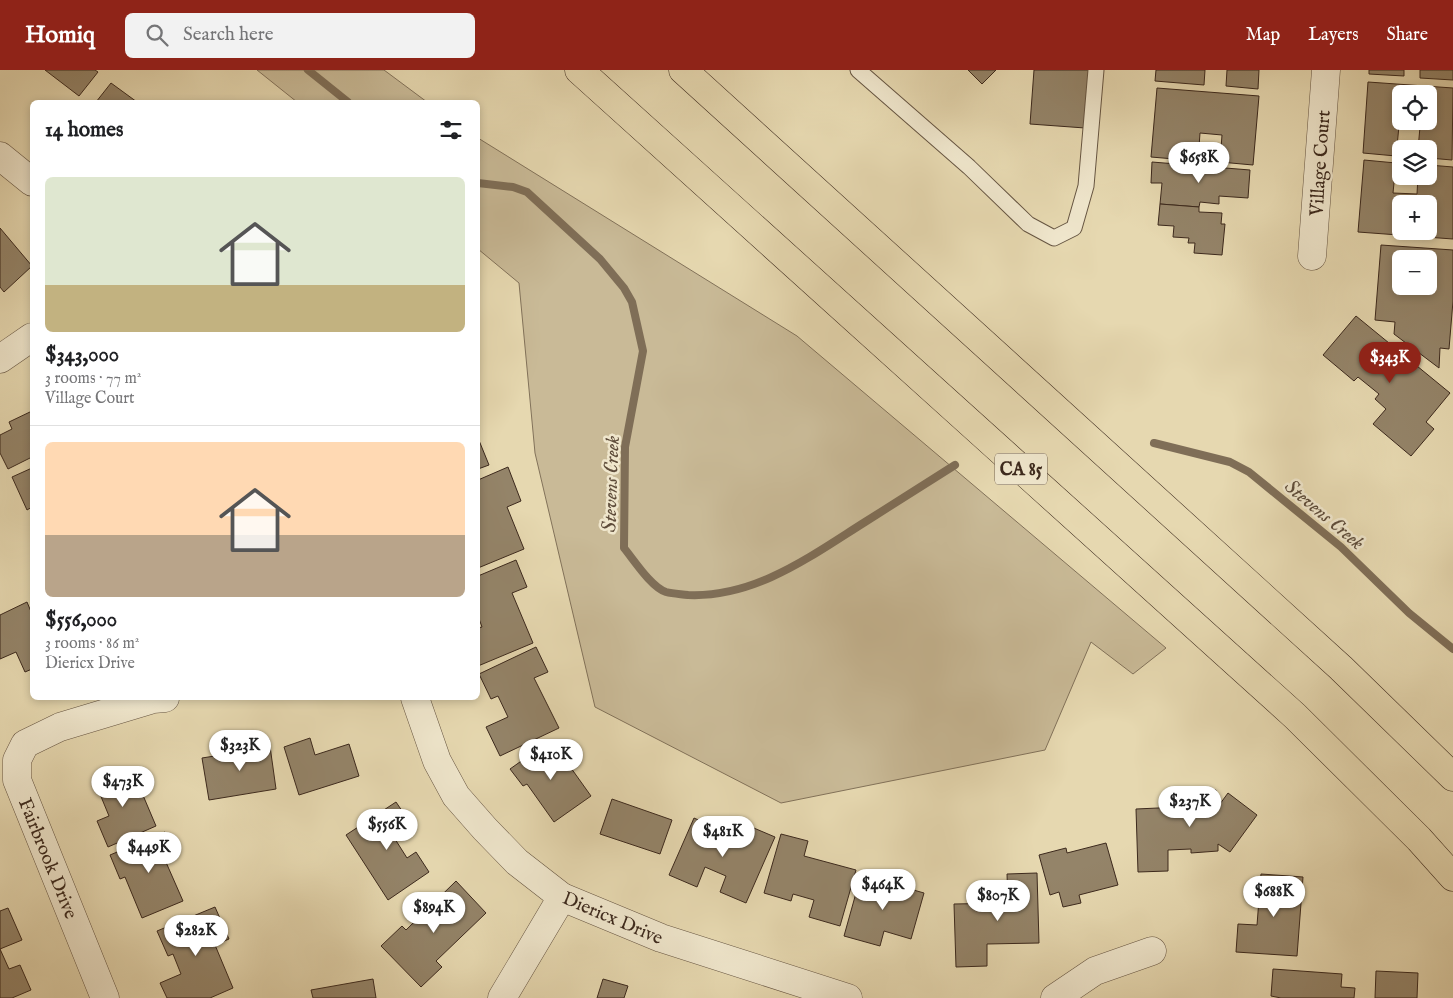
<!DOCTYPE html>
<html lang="en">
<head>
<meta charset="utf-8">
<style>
  :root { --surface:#fff; --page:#f2f2f2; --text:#202124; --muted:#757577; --line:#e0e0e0; --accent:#8f2418 }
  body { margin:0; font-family:"IM FELL English",serif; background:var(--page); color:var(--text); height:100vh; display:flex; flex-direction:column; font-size:19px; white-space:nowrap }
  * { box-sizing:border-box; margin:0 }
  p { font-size:16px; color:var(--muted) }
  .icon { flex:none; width:28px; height:28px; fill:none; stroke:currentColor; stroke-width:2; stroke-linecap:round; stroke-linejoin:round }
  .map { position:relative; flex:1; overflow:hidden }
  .drawer { position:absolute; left:30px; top:30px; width:450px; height:600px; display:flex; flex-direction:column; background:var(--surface); border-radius:8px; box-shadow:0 2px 8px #0003 }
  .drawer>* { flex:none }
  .buttons { position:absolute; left:1392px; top:15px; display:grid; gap:10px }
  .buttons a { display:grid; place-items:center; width:45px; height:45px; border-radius:8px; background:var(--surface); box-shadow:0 2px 8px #0003; font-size:25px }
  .price { position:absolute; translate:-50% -42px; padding:0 11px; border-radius:18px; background:#fff; color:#222; font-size:16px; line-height:32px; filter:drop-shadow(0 1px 2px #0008) }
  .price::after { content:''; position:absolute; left:50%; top:30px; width:15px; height:11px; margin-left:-8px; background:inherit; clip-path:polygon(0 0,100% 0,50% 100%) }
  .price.active { background:var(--accent); color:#fff }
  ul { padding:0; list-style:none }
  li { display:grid; align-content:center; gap:10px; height:265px; padding:0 15px }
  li+li { border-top:1px solid var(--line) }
  li span { display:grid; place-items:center; height:155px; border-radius:8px; color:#555 }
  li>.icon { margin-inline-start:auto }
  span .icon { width:90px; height:90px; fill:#fffc; stroke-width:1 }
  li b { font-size:21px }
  h2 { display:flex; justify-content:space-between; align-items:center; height:60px; padding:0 15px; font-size:21px }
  header { display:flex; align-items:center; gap:30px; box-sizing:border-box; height:70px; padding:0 25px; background:var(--accent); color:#fff }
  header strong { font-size:24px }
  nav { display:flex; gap:28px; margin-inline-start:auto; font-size:18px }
  .search { width:350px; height:45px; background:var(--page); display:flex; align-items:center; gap:12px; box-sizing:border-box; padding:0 18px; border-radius:8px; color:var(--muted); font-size:19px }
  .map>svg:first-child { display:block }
  .green { fill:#c9ba97; stroke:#82725a }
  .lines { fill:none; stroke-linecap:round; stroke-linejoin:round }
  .stream { stroke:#7f6e57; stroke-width:8 }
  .building { fill:#948469; stroke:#3c291d; fill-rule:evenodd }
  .service-casing { stroke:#665542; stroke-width:17 }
  .minor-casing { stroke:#665542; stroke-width:29 }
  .motorway-casing { stroke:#3c291d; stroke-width:29 }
  .service { stroke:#efe6cc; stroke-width:15 }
  .minor { stroke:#efe6cc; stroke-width:28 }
  .motorway { stroke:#e6d8b0; stroke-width:28 }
  .labels { text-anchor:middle; stroke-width:5; stroke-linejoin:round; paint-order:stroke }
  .shield { fill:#efe6cc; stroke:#726252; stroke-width:1 }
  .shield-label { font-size:18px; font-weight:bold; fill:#3c291d }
  .street-label { font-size:19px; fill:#3c291d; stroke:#efe6cc }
  .water-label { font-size:20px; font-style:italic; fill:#5e4c3a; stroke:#efe6cc }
</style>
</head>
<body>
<header>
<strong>Homiq</strong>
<div class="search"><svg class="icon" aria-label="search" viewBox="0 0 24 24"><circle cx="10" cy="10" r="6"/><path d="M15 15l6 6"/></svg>Search here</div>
<nav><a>Map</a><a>Layers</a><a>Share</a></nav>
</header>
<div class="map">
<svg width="1453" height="928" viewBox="0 0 1453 928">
  <rect width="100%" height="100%" fill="#e6d8b0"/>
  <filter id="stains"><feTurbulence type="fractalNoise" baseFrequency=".004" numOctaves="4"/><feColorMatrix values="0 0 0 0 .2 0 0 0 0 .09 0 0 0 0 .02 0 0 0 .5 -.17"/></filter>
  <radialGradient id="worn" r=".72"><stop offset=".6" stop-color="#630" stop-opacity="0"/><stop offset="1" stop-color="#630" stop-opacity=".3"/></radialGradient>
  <g class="green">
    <path d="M257,0H384L427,32H297Z"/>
    <path d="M478,68L797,266L1166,578L1133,604L1091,572L1045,680L781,733L595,637L535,383L519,213L478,179Z"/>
  </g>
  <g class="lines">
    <g class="stream">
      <path d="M308,0L348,32"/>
      <path d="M478,113L513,117L527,122L600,189L624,218L632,232L643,281L625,377L624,478C634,490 651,517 666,522C673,524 681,524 688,525C755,528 811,486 865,452C895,433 925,414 955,395"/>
      <path d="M1154,373L1230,392L1249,402L1341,477L1409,543L1453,579"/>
    </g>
  </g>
  <g class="building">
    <path d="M45,0H95L98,2L79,26Z"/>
    <path d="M968,0H996L982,14Z"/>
    <path d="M1034,0H1090L1085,58L1030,54Z"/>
    <path d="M1156,0H1205L1204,15L1155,11Z"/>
    <path d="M1227,0H1259L1258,19L1226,16Z"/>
    <path d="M1369,0H1404V6L1369,4Z"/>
    <path d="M1420,0H1453V10L1420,8Z"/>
    <path d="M1368,12L1453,18L1452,90L1429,88V79H1418L1420,57L1399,56L1396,86L1363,83ZM1401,24H1429V51H1401Z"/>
    <path d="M111,13L137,32H96Z"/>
    <path d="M1157,18L1259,26L1253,95L1220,92L1222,65L1200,63L1198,91L1151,87Z"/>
    <path d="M1364,90L1396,93L1393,123L1417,124L1418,106H1429V95L1453,97V169L1358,162ZM1401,134H1429V161H1401Z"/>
    <path d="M1152,92L1250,100L1248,128L1219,126V134L1200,132L1199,137L1160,134L1162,113H1151Z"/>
    <path d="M1160,134L1199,137V142L1222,143L1221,154H1225L1222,185L1194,183L1195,173H1188L1189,168L1173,167L1174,156L1158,155Z"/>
    <path d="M0,158L32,196L4,222L0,217Z"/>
    <path d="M1381,175L1453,180V231L1449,279L1440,278L1439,298L1394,264L1395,252L1375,250ZM1401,189H1429V216H1401Z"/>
    <path d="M1356,246L1450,323L1426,352L1434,359L1411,386L1373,354L1386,339L1375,329L1379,324L1358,307L1354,311L1323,285Z"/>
    <path d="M32,341V387L8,399L0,383V365L12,359L9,352Z"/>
    <path d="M478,368L489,395L478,399Z"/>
    <path d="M508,397L521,431L507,437L524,479L478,498V410Z"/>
    <path d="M32,398V437L27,440L12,407Z"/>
    <path d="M516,490L527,517L512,523L533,573L478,596V558L482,557L478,546V506Z"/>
    <path d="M27,532L32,544V599L25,602L16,582L0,589V545Z"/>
    <path d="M536,577L548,602L534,608L559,658L500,686L486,657L508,647L498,626L491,629L479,604Z"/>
    <path d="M310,668L315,685L349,674L359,706L299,725L284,677Z"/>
    <path d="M269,669L276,719L209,730L202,688L246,681L245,673Z"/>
    <path d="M551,670L591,726L554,752L527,714L523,716L510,699Z"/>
    <path d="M131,697L156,756L108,777L97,751L109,746L95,712Z"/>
    <path d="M1216,720L1217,738L1228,723L1257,745L1230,782L1218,774V781L1191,783V779L1168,780V801L1138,802L1136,739L1180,737L1179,721Z"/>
    <path d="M612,729L672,750L660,784L600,764Z"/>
    <path d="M396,732L413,757L395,769L407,788L416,782L429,802L388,830L346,765Z"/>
    <path d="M694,748L743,770L749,756L775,767L746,833L720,822L726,806L705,797L697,817L669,805Z"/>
    <path d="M165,762L175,786L165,790L183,831L142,848L125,807L120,809L110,785Z"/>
    <path d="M781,764L808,771L804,786L856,800L840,856L809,847L814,830L793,824L791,831L764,823Z"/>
    <path d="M1106,773L1118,815L1079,825L1081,833L1063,837L1059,822L1050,825L1039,785L1066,778L1067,783Z"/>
    <path d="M1037,803L1039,873L987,874V896L956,897L954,834L1008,833L1007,804Z"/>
    <path d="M1261,804L1303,807L1297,886L1236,882L1238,854L1257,855Z"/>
    <path d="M861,805L924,823L911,869L884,861L880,876L844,866Z"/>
    <path d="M456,811L486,843L436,891L442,897L421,917L381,876L402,856L406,860Z"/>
    <path d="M215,837L229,869L215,875L233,918L210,928H167L160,913L181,904L173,884L168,886L157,861Z"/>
    <path d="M8,838L22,870L0,879L9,899L20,895L31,920L12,928H0V841Z"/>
    <path d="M1273,899L1342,904L1341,917L1355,918L1354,928H1281L1271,926Z"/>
    <path d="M1376,901L1418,903L1417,928H1375Z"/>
    <path d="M373,909L376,928H313L311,920Z"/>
    <path d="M603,909L628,916L624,928H597Z"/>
  </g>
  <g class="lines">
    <defs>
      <path id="service" d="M858,0L969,97L1028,154L1054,168L1074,158L1086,116L1096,0"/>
      <g id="minor">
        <path d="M0,86L32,112"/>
        <path d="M1312,186L1326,0"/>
        <path d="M0,289L32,267"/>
        <path d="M415,628L437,691L456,726L485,759L517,792L562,827L661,868L848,928"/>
        <path d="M105,928L17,710V690L25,674L60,657L153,629L165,628"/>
        <path d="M502,928L562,827"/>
        <path d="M1055,928L1095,901L1152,881"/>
      </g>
      <g id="motorway">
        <path d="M579,0L1295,646L1419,769L1453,807"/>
        <path d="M683,0L1341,598L1453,707"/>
      </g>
    </defs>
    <use href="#service" class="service-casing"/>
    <use href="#minor" class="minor-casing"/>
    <use href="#motorway" class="motorway-casing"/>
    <use href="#service" class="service"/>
    <use href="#minor" class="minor"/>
    <use href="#motorway" class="motorway"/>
  </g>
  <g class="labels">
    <rect class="shield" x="995" y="383.5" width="52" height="31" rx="4"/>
    <g class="shield-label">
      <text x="1021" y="405">CA 85</text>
    </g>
    <g class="street-label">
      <text transform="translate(1319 93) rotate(-86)" y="7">Village Court</text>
      <text transform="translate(49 788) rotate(68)" y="7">Fairbrook Drive</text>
      <text transform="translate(613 847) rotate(23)" y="7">Diericx Drive</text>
    </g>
    <g class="water-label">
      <text transform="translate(610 414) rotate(-88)" y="7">Stevens Creek</text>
      <text transform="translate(1325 444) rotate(40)" y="7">Stevens Creek</text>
    </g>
  </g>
  <rect width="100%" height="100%" filter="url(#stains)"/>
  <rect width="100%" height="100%" fill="url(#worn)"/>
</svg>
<div class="buttons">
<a><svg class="icon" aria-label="locate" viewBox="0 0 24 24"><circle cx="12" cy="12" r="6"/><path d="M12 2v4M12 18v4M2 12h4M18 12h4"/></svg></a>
<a><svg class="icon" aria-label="layers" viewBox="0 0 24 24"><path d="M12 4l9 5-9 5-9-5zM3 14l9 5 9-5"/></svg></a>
<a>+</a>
<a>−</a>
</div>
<b class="price" style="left:1199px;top:114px">$658K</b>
<b class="price active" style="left:1390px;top:314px">$343K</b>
<b class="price" style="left:240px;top:702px">$323K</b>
<b class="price" style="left:551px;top:711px">$410K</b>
<b class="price" style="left:123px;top:738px">$473K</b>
<b class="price" style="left:1190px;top:758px">$237K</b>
<b class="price" style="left:387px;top:781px">$556K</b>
<b class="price" style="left:723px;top:788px">$481K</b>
<b class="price" style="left:149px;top:804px">$449K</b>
<b class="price" style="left:883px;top:841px">$464K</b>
<b class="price" style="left:1274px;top:848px">$688K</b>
<b class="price" style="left:998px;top:852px">$807K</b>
<b class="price" style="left:434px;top:864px">$894K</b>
<b class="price" style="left:196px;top:887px">$282K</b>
<section class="drawer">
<h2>14 homes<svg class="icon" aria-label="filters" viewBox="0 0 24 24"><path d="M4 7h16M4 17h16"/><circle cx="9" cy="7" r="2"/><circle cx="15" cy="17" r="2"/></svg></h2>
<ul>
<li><span style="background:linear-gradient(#dfe7d0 70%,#c2b280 0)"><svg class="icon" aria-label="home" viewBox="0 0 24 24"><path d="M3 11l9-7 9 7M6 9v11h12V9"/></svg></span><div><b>$343,000</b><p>3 rooms · 77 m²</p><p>Village Court</p></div></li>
<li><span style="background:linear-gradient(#ffd9b3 60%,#b9a48a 0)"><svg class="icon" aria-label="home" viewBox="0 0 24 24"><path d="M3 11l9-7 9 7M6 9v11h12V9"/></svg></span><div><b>$556,000</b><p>3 rooms · 86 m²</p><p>Diericx Drive</p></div></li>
</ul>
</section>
</div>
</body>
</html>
